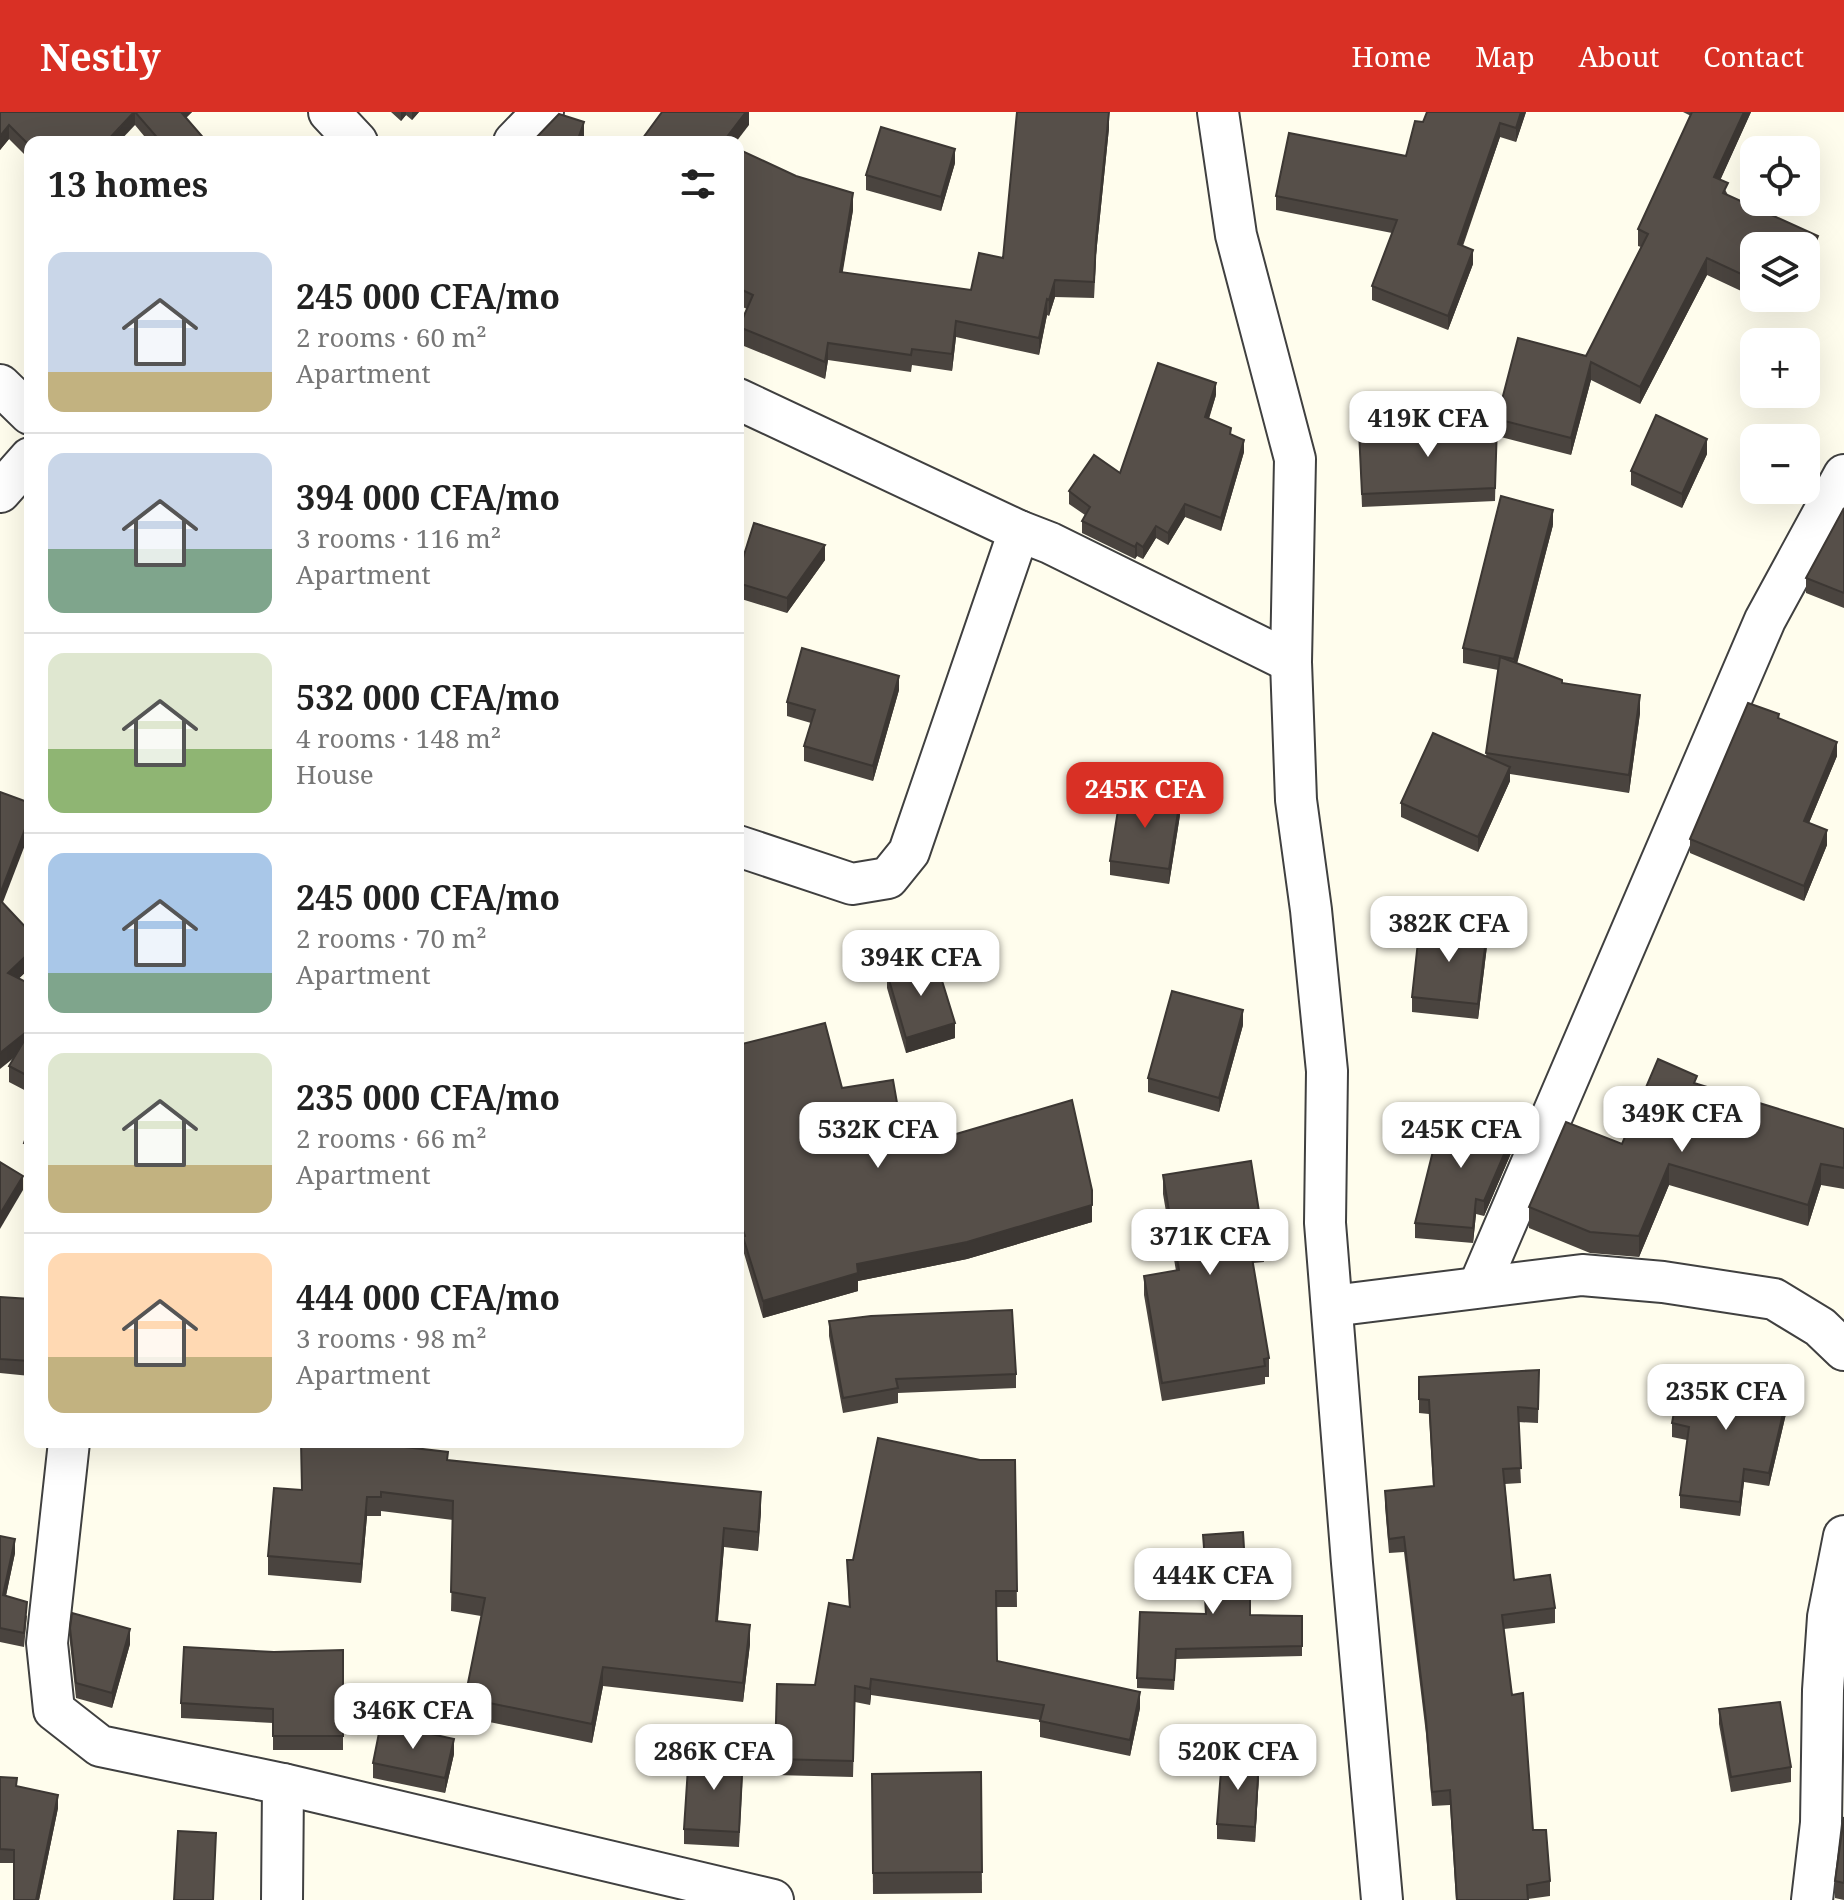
<!DOCTYPE html>
<html lang="en">
<head>
<meta charset="utf-8">
<style>
  :root { --surface:#fff; --page:#f6f6f6; --text:#222; --muted:#767676; --line:#e0e0e0; --accent:#d93025 }
  body { margin:0; font-family:"Noto Serif",serif; background:var(--page); color:var(--text); height:100vh; display:flex; flex-direction:column; font-size:30px; white-space:nowrap }
  * { box-sizing:border-box; margin:0 }
  p { font-size:26px; color:var(--muted) }
  .icon { flex:none; width:44px; height:44px; fill:none; stroke:currentColor; stroke-width:2; stroke-linecap:round; stroke-linejoin:round }
  .map { position:relative; flex:1; overflow:hidden }
  .sheet { position:absolute; left:24px; top:24px; width:720px; height:1312px; display:flex; flex-direction:column; background:var(--surface); border-radius:16px; box-shadow:0 8px 32px #0002 }
  .sheet>* { flex:none }
  .tools { position:absolute; left:1740px; top:24px; display:grid; gap:16px }
  .tools a { display:grid; place-items:center; width:80px; height:80px; border-radius:16px; background:var(--surface); box-shadow:0 8px 32px #0002; font-size:40px }
  .price { position:absolute; translate:-50% -68px; padding:0 18px; border-radius:16px; background:#fff; color:#222; font-size:26px; line-height:52px; filter:drop-shadow(0 2px 4px #0008) }
  .price::after { content:''; position:absolute; left:50%; top:48px; width:24px; height:18px; margin-left:-12px; background:inherit; clip-path:polygon(0 0,100% 0,50% 100%) }
  .price.selected { background:var(--accent); color:#fff }
  ul { padding:0; list-style:none }
  li { display:flex; align-items:center; gap:24px; height:200px; padding:0 24px }
  li+li { border-top:2px solid var(--line) }
  li span { display:grid; place-items:center; flex:none; width:224px; height:160px; border-radius:16px; color:#555 }
  li>.icon { margin-inline-start:auto }
  span .icon { width:96px; height:96px; fill:#fffc; stroke-width:1 }
  li b { font-size:34px }
  h2 { display:flex; justify-content:space-between; align-items:center; height:96px; padding:0 24px; font-size:34px }
  header { display:flex; align-items:center; gap:48px; box-sizing:border-box; height:112px; padding:0 40px; background:var(--accent); color:#fff }
  header strong { font-size:38px }
  nav { display:flex; gap:44px; margin-inline-start:auto; font-size:28px }
  .map>svg:first-child { display:block }
  .lines { fill:none; stroke-linecap:round; stroke-linejoin:round }
  .minor-casing { stroke:#404040; stroke-width:44 }
  .minor { stroke:#fff; stroke-width:40 }
  .wall { fill:#4a443f }
  .shaded-wall { fill:#3c3733 }
  .building { fill:#564f49; stroke:#3c3733; stroke-width:2 }
</style>
</head>
<body>
<header>
<strong>Nestly</strong>
<nav><a>Home</a><a>Map</a><a>About</a><a>Contact</a></nav>
</header>
<div class="map">
<svg width="1844" height="1788" viewBox="0 0 1844 1788">
  <rect width="100%" height="100%" fill="#fffded"/>
  <g class="lines">
    <defs>
      <g id="minor">
        <path d="M329,0L357,30"/>
        <path d="M1218,0L1236,123L1295,347L1291,550L1296,688L1311,798L1327,959L1325,1111L1352,1451L1382,1788"/>
        <path d="M514,30L543,0"/>
        <path d="M0,273L30,302"/>
        <path d="M738,287L1019,419"/>
        <path d="M0,380L30,346"/>
        <path d="M738,734L852,772L888,766L909,740L1019,419L1050,431L1291,550"/>
        <path d="M1479,1174L1765,508L1844,363"/>
        <path d="M1332,1194L1582,1163L1663,1170L1774,1187L1820,1215L1844,1238"/>
        <path d="M69,1330L47,1531L54,1598L100,1634L283,1672L773,1788"/>
        <path d="M282,1788L283,1672"/>
        <path d="M1812,1788L1821,1711L1823,1578L1828,1505L1844,1424"/>
      </g>
    </defs>
    <use href="#minor" class="minor-casing"/>
    <use href="#minor" class="minor"/>
  </g>
  <g class="wall">
    <path d="M0,0H192L186,6L207,30H149L135,13L30,30V48L9,27L0,38Z"/>
    <path d="M391,0H419L412,8L406,3L401,9Z"/>
    <path d="M1526,0L1516,30L1500,25L1463,134L1473,152L1448,218L1372,188V174L1392,121L1276,98V84L1406,44L1423,10Z"/>
    <path d="M1683,0H1751L1720,68L1728,83L1818,141L1806,168V134H1754V185L1707,163L1640,292L1591,268L1571,343L1497,324V307L1586,244L1641,135L1638,134V117L1691,4Z"/>
    <path d="M1109,16L1096,143L1094,186L1055,185L1049,204L1047,203L1039,243L956,225L952,259L912,253L911,260L828,248L825,267L739,232V215L747,197L738,193V37L853,98L842,161L971,178L1003,146Z"/>
    <path d="M955,51L941,99L866,78V63Z"/>
    <path d="M1756,186H1791L1785,200Z"/>
    <path d="M1216,283L1209,307L1231,323L1244,340L1221,419L1185,405L1168,433L1156,426L1143,447L1137,444L1135,447L1082,421V409L1085,403L1069,392V379L1120,361Z"/>
    <path d="M1497,312L1495,389L1362,395L1359,319Z"/>
    <path d="M1707,342L1682,396L1631,373V359Z"/>
    <path d="M1844,396V496L1806,481V466Z"/>
    <path d="M1553,413L1517,552L1562,571L1640,601L1629,681L1510,662V669L1478,740L1401,705V691L1486,644L1498,558L1463,551V536Z"/>
    <path d="M825,448L787,501L738,486V462Z"/>
    <path d="M899,578L873,669L804,649V634L811,611L787,604V590Z"/>
    <path d="M1779,606L1837,644L1809,711L1827,733L1804,789L1690,741V727Z"/>
    <path d="M1180,703L1169,772L1110,763V749Z"/>
    <path d="M3,791L30,856L19,866L30,872V981L9,970V954L13,947Z"/>
    <path d="M1487,834L1478,907L1412,900V885Z"/>
    <path d="M887,861L955,926L906,941L887,876Z"/>
    <path d="M1243,913L1219,1000L1148,980V966Z"/>
    <path d="M738,933L842,976L905,1037L1092,1110L967,1147L858,1169V1179L763,1206L738,1121Z"/>
    <path d="M1697,972L1844,1017V1077L1821,1073L1808,1114L1669,1073L1639,1145L1590,1141L1529,1116V1095L1622,1032Z"/>
    <path d="M30,1014V1049L24,1047V1031Z"/>
    <path d="M1515,1032L1484,1104L1476,1102L1473,1131L1415,1126V1111Z"/>
    <path d="M1163,1063L1264,1131V1150L1253,1151L1269,1246V1265H1265V1272L1162,1289L1144,1183V1164L1176,1159L1163,1082Z"/>
    <path d="M0,1185L30,1187V1264L0,1261Z"/>
    <path d="M829,1209L1016,1262V1276L898,1281V1291L843,1301L829,1224Z"/>
    <path d="M1539,1258L1538,1311L1518,1310L1521,1371L1505,1372L1514,1468L1555,1496V1511L1504,1517L1512,1583L1533,1718L1550,1769V1784L1528,1787V1788H1456L1450,1693L1432,1694L1426,1622L1404,1440L1389,1441L1385,1394V1379L1433,1374L1429,1302L1419,1301V1265Z"/>
    <path d="M1789,1289L1769,1374L1744,1370L1740,1404L1680,1396V1383L1687,1328L1672,1325V1311Z"/>
    <path d="M301,1330L379,1332L448,1348L761,1399L758,1439L724,1435L718,1509L750,1532L743,1590L603,1574L592,1631L465,1605V1586L481,1504L451,1499L453,1408L381,1399V1404H367L361,1471L268,1463V1444L302,1378Z"/>
    <path d="M619,1330H690L619,1335Z"/>
    <path d="M980,1348H1015L1017,1495H996L997,1549L1140,1596L1130,1644L1040,1625V1608L871,1583L870,1593L855,1590L853,1665L775,1663L777,1572L815,1573L849,1495L847,1448H853Z"/>
    <path d="M1203,1423L1247,1485L1250,1503L1302,1504V1544L1176,1547L1174,1578L1137,1576V1566L1205,1502L1207,1486Z"/>
    <path d="M0,1424L15,1441L6,1484L27,1504L24,1535L0,1530Z"/>
    <path d="M70,1516L130,1532L112,1596L76,1586L70,1531Z"/>
    <path d="M343,1538V1638H273V1611L181,1606V1591Z"/>
    <path d="M1719,1597L1791,1655V1670L1731,1680L1719,1612Z"/>
    <path d="M454,1642L445,1681L373,1666V1651Z"/>
    <path d="M743,1658L739,1735L684,1732V1717Z"/>
    <path d="M981,1660L982,1781L873,1782L872,1662Z"/>
    <path d="M1259,1662L1255,1730L1217,1727V1712Z"/>
    <path d="M0,1665L58,1696L39,1788H14V1751H0Z"/>
    <path d="M1844,1705V1788L1835,1786V1769Z"/>
  </g>
  <g class="shaded-wall">
    <path d="M135,0V13L119,30H106Z"/>
    <path d="M179,0H192L179,12Z"/>
    <path d="M401,0H406V3L401,9Z"/>
    <path d="M412,0H419L412,8Z"/>
    <path d="M746,0H749V13L736,30H723Z"/>
    <path d="M1109,0V16L1096,143L1094,186L1096,127Z"/>
    <path d="M1521,0H1526L1516,30V16Z"/>
    <path d="M1744,0H1751L1714,82V65Z"/>
    <path d="M584,10V24L582,30H577Z"/>
    <path d="M1500,11V25L1458,146V132Z"/>
    <path d="M9,13V27L0,38V24Z"/>
    <path d="M955,37V51L941,99V85Z"/>
    <path d="M853,81V98L840,177V160Z"/>
    <path d="M1818,124V141L1806,168V151Z"/>
    <path d="M1473,138V152L1448,218V204Z"/>
    <path d="M1707,146V163L1640,292V275Z"/>
    <path d="M1055,168V185L1049,204V188Z"/>
    <path d="M1785,186H1791L1785,200Z"/>
    <path d="M1047,187V203L1039,243V226Z"/>
    <path d="M956,209V225L952,259V242Z"/>
    <path d="M828,231V248L825,267V250Z"/>
    <path d="M1591,250V268L1571,343V326Z"/>
    <path d="M1216,271V283L1205,318V305Z"/>
    <path d="M1707,327V342L1682,396V382Z"/>
    <path d="M1244,328V340L1221,419V406Z"/>
    <path d="M1185,392V405L1168,433V421Z"/>
    <path d="M1553,398V413L1514,562V547Z"/>
    <path d="M1156,414V426L1143,447V435Z"/>
    <path d="M1137,431V444L1135,447V435Z"/>
    <path d="M825,433V448L787,501V486Z"/>
    <path d="M741,549V564L738,568V553Z"/>
    <path d="M899,564V578L873,669V654Z"/>
    <path d="M1640,583V601L1629,681V663Z"/>
    <path d="M1837,630V644L1804,723V709Z"/>
    <path d="M1510,655V669L1478,740V725Z"/>
    <path d="M1180,688V703L1169,772V757Z"/>
    <path d="M30,704V720L0,798V782Z"/>
    <path d="M1827,718V733L1804,789V774Z"/>
    <path d="M1487,819V834L1478,907V892Z"/>
    <path d="M30,840V856L8,877V861Z"/>
    <path d="M1243,898V913L1219,1000V986Z"/>
    <path d="M955,911V926L906,941V926Z"/>
    <path d="M30,917V933L0,957V941Z"/>
    <path d="M1515,1017V1032L1484,1104V1089Z"/>
    <path d="M1669,1052V1073L1639,1145V1124Z"/>
    <path d="M1821,1052V1073L1808,1114V1093Z"/>
    <path d="M23,1064V1078L0,1117V1102Z"/>
    <path d="M1476,1087V1102L1473,1131V1116Z"/>
    <path d="M1092,1093V1110L967,1147L858,1169V1179L763,1206V1189L857,1152Z"/>
    <path d="M1789,1276V1289L1769,1374V1361Z"/>
    <path d="M1744,1357V1370L1740,1404V1390Z"/>
    <path d="M761,1380V1399L758,1439V1420Z"/>
    <path d="M367,1385V1404L361,1471V1452Z"/>
    <path d="M724,1416V1435L716,1528V1509Z"/>
    <path d="M15,1427V1441L3,1497V1483Z"/>
    <path d="M750,1513V1532L743,1590V1571Z"/>
    <path d="M130,1517V1532L112,1596V1581Z"/>
    <path d="M603,1555V1574L592,1631V1612Z"/>
    <path d="M871,1567V1583L870,1593V1577Z"/>
    <path d="M1140,1580V1596L1130,1644V1628Z"/>
    <path d="M454,1627V1642L445,1681V1666Z"/>
    <path d="M1259,1647V1662L1255,1730V1715Z"/>
    <path d="M58,1683V1696L39,1788H36Z"/>
  </g>
  <g class="building">
    <path d="M0,0H134L106,30H30V34L9,13L0,24Z"/>
    <path d="M135,0H181L207,30H161Z"/>
    <path d="M662,0H746L723,30H640Z"/>
    <path d="M1017,0H1109L1096,127L1094,170L1055,168L1049,188L1047,187L1039,226L956,209L952,242L912,237L911,243L828,231L825,250L739,215L753,183L738,176V37L796,64L853,81L840,160L971,178L979,141L1003,146Z"/>
    <path d="M1427,0H1521L1516,16L1500,11L1458,132L1473,138L1448,204L1372,174L1397,108L1276,84L1289,21L1406,44L1415,9L1423,10Z"/>
    <path d="M1692,0H1744L1714,65L1728,71L1723,81L1818,124L1806,151V134H1754V168L1707,146L1640,275L1591,250L1571,326L1497,307L1518,226L1586,244L1648,122L1638,117Z"/>
    <path d="M559,2L584,10L577,30H532Z"/>
    <path d="M881,15L955,37L941,85L866,63Z"/>
    <path d="M1158,251L1216,271L1205,305L1231,316L1230,322L1244,328L1221,406L1185,392L1168,421L1156,414L1143,435L1137,431L1135,435L1082,409L1090,395L1069,379L1094,343L1120,361Z"/>
    <path d="M1656,303L1707,327L1682,382L1631,359Z"/>
    <path d="M1497,312L1495,376L1362,382L1359,319Z"/>
    <path d="M1501,384L1553,398L1514,547L1463,536Z"/>
    <path d="M1844,396V481L1806,466Z"/>
    <path d="M754,411L825,433L787,486L738,471V462Z"/>
    <path d="M802,536L899,564L873,654L804,634L815,598L787,590Z"/>
    <path d="M1500,545L1562,568V571L1640,583L1629,663L1486,641Z"/>
    <path d="M1748,591L1779,602L1778,606L1837,630L1804,709L1827,718L1804,774L1690,727Z"/>
    <path d="M1433,621L1510,655L1478,725L1401,691Z"/>
    <path d="M1121,679L1180,688L1169,757L1110,749Z"/>
    <path d="M0,680L30,691V704L0,782Z"/>
    <path d="M0,788L30,820V840L8,861L30,872V917L0,941Z"/>
    <path d="M1420,811L1487,819L1478,892L1412,885Z"/>
    <path d="M935,846L955,911L906,926L887,861Z"/>
    <path d="M1172,879L1243,898L1219,986L1148,966Z"/>
    <path d="M825,911L842,976L893,968L905,1037L1072,988L1092,1078V1093L967,1130L857,1152L858,1161L763,1189L743,1125L745,1124L738,1103V933Z"/>
    <path d="M30,919V965L9,954Z"/>
    <path d="M1658,947L1697,964L1694,971L1844,1017V1056L1821,1052L1808,1093L1669,1052L1639,1124L1590,1120L1529,1095L1566,1010L1622,1032Z"/>
    <path d="M1443,999L1515,1017L1484,1089L1476,1087L1473,1116L1415,1111Z"/>
    <path d="M30,1014V1033L24,1031Z"/>
    <path d="M1251,1049L1264,1131L1250,1134L1269,1246L1264,1247L1265,1254L1162,1271L1144,1164L1179,1158L1163,1063Z"/>
    <path d="M0,1050L23,1064L0,1102Z"/>
    <path d="M0,1185L30,1187V1249L0,1247Z"/>
    <path d="M1012,1198L1016,1262L896,1267L898,1276L843,1286L829,1209L871,1204Z"/>
    <path d="M1682,1257L1789,1276L1769,1361L1744,1357L1740,1390L1680,1383L1689,1315L1672,1311Z"/>
    <path d="M1539,1258L1538,1297L1518,1295L1521,1356L1503,1357L1514,1468L1550,1463L1555,1496L1502,1503L1512,1583L1523,1581L1533,1718H1546L1550,1769L1527,1773L1528,1788H1457L1450,1678L1432,1680L1426,1608L1404,1425L1389,1427L1385,1379L1434,1374L1429,1288L1419,1287V1265Z"/>
    <path d="M878,1326L980,1348H1015L1017,1479H996L997,1549L1140,1580L1130,1628L1040,1609L1044,1593L871,1567L870,1577L855,1574L853,1649L775,1647L777,1572L815,1573L829,1491L850,1495L847,1448H853Z"/>
    <path d="M301,1330H379V1332L448,1340L447,1348L761,1380L758,1420L724,1416L716,1509L750,1513L743,1571L603,1555L592,1612L465,1586L485,1486L451,1480L453,1389L381,1380V1385H367L361,1452L268,1444L274,1376L302,1378Z"/>
    <path d="M1243,1420L1247,1485H1250V1503L1302,1504V1534L1176,1537L1174,1568L1137,1566L1140,1500L1206,1502L1205,1486H1208L1203,1423Z"/>
    <path d="M0,1424L15,1427L3,1483L27,1490L24,1521L0,1516Z"/>
    <path d="M72,1501L130,1517L112,1581L76,1571L70,1516Z"/>
    <path d="M184,1535L274,1540L343,1538V1624H273V1597L181,1591Z"/>
    <path d="M1780,1590L1791,1655L1731,1665L1719,1597Z"/>
    <path d="M381,1611L454,1627L445,1666L373,1651Z"/>
    <path d="M689,1640L743,1643L739,1720L684,1717Z"/>
    <path d="M1222,1645L1259,1647L1255,1715L1217,1712Z"/>
    <path d="M981,1660L982,1760L873,1761L872,1662Z"/>
    <path d="M0,1665L17,1666L16,1674L58,1683L36,1788H14V1738L0,1737Z"/>
    <path d="M1844,1705V1771L1835,1769Z"/>
    <path d="M178,1719L216,1721L213,1788H174Z"/>
  </g>
</svg>
<div class="tools">
<a><svg class="icon" aria-label="locate" viewBox="0 0 24 24"><circle cx="12" cy="12" r="6"/><path d="M12 2v4M12 18v4M2 12h4M18 12h4"/></svg></a>
<a><svg class="icon" aria-label="layers" viewBox="0 0 24 24"><path d="M12 4l9 5-9 5-9-5zM3 14l9 5 9-5"/></svg></a>
<a>+</a>
<a>−</a>
</div>
<b class="price" style="left:1428px;top:347px">419K CFA</b>
<b class="price selected" style="left:1145px;top:718px">245K CFA</b>
<b class="price" style="left:1449px;top:852px">382K CFA</b>
<b class="price" style="left:921px;top:886px">394K CFA</b>
<b class="price" style="left:1682px;top:1042px">349K CFA</b>
<b class="price" style="left:878px;top:1058px">532K CFA</b>
<b class="price" style="left:1461px;top:1058px">245K CFA</b>
<b class="price" style="left:1210px;top:1165px">371K CFA</b>
<b class="price" style="left:1726px;top:1320px">235K CFA</b>
<b class="price" style="left:1213px;top:1504px">444K CFA</b>
<b class="price" style="left:413px;top:1639px">346K CFA</b>
<b class="price" style="left:714px;top:1680px">286K CFA</b>
<b class="price" style="left:1238px;top:1680px">520K CFA</b>
<section class="sheet">
<h2>13 homes<svg class="icon" aria-label="filters" viewBox="0 0 24 24"><path d="M4 7h16M4 17h16"/><circle cx="9" cy="7" r="2"/><circle cx="15" cy="17" r="2"/></svg></h2>
<ul>
<li><span style="background:linear-gradient(#c9d6e8 75%,#c2b280 0)"><svg class="icon" aria-label="home" viewBox="0 0 24 24"><path d="M3 11l9-7 9 7M6 9v11h12V9"/></svg></span><div><b>245 000 CFA/mo</b><p>2 rooms · 60 m²</p><p>Apartment</p></div></li>
<li><span style="background:linear-gradient(#c9d6e8 60%,#7fa58c 0)"><svg class="icon" aria-label="home" viewBox="0 0 24 24"><path d="M3 11l9-7 9 7M6 9v11h12V9"/></svg></span><div><b>394 000 CFA/mo</b><p>3 rooms · 116 m²</p><p>Apartment</p></div></li>
<li><span style="background:linear-gradient(#dfe7d0 60%,#8fb573 0)"><svg class="icon" aria-label="home" viewBox="0 0 24 24"><path d="M3 11l9-7 9 7M6 9v11h12V9"/></svg></span><div><b>532 000 CFA/mo</b><p>4 rooms · 148 m²</p><p>House</p></div></li>
<li><span style="background:linear-gradient(#a9c7e8 75%,#7fa58c 0)"><svg class="icon" aria-label="home" viewBox="0 0 24 24"><path d="M3 11l9-7 9 7M6 9v11h12V9"/></svg></span><div><b>245 000 CFA/mo</b><p>2 rooms · 70 m²</p><p>Apartment</p></div></li>
<li><span style="background:linear-gradient(#dfe7d0 70%,#c2b280 0)"><svg class="icon" aria-label="home" viewBox="0 0 24 24"><path d="M3 11l9-7 9 7M6 9v11h12V9"/></svg></span><div><b>235 000 CFA/mo</b><p>2 rooms · 66 m²</p><p>Apartment</p></div></li>
<li><span style="background:linear-gradient(#ffd9b3 65%,#c2b280 0)"><svg class="icon" aria-label="home" viewBox="0 0 24 24"><path d="M3 11l9-7 9 7M6 9v11h12V9"/></svg></span><div><b>444 000 CFA/mo</b><p>3 rooms · 98 m²</p><p>Apartment</p></div></li>
</ul>
</section>
</div>
</body>
</html>
